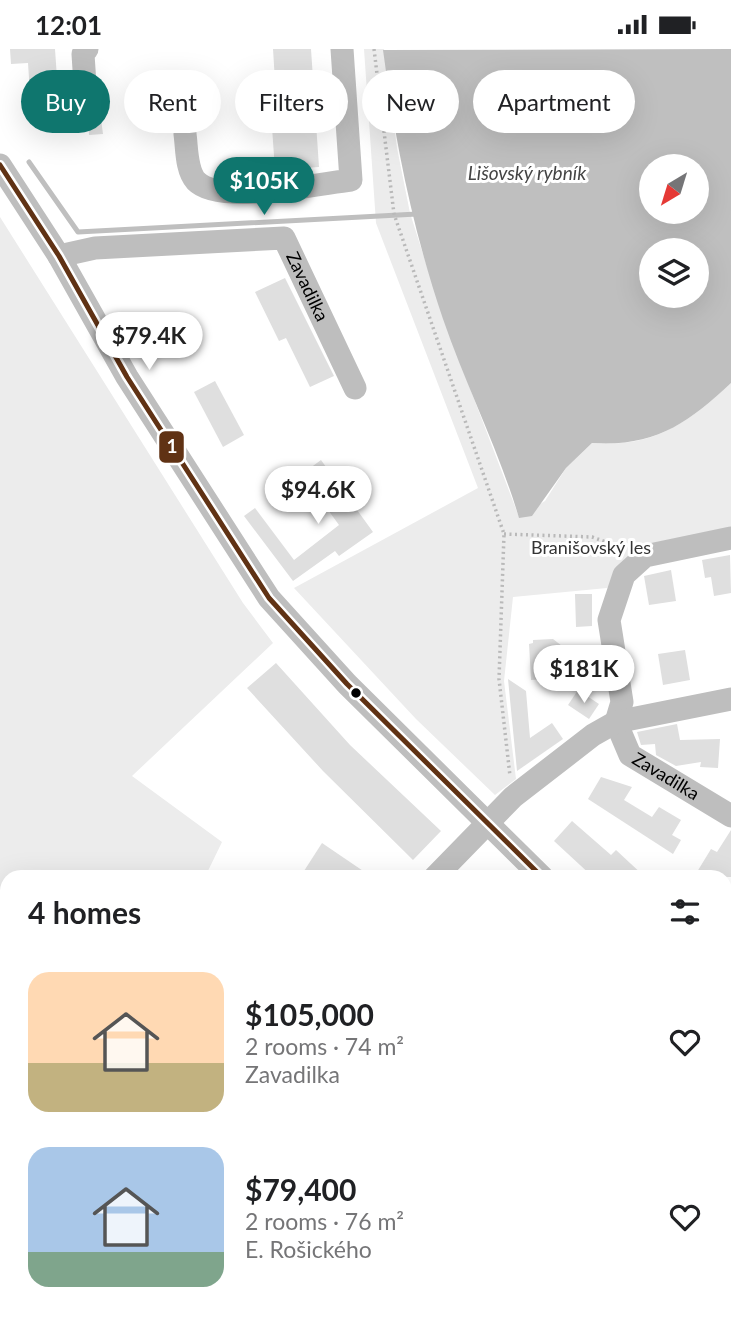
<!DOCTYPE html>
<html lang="en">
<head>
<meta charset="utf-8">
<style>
  :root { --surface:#fff; --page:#f6f6f6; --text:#202124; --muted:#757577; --accent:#0f766e }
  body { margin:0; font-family:Lato,sans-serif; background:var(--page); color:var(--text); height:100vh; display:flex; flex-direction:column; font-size:26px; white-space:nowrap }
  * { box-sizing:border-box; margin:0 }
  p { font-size:23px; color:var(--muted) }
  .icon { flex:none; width:38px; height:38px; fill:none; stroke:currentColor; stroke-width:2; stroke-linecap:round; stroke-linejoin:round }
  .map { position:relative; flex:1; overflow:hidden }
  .details { position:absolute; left:0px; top:821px; width:732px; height:450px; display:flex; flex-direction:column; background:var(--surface); border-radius:21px 21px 0 0; box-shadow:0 7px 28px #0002 }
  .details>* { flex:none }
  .hud { position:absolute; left:21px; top:21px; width:690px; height:63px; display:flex; gap:14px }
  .needle { width:46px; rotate:218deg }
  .fabs { position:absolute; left:639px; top:105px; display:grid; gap:14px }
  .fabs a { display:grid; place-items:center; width:70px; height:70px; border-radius:50%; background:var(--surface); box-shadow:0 7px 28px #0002; font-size:35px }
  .price { position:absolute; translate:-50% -60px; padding:0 16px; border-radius:24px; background:#fff; color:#222; font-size:23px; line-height:46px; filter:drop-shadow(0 2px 4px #0008) }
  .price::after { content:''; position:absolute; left:50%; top:42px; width:21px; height:16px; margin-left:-10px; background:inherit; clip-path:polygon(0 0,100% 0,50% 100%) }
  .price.active { background:var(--accent); color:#fff }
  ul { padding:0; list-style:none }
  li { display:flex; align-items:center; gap:21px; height:175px; padding:0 28px }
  li span { display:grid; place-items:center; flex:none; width:196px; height:140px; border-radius:21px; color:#555 }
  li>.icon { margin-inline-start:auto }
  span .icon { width:84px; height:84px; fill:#fffc; stroke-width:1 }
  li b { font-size:30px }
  h2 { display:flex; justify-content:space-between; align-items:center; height:84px; padding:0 28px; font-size:30px }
  .tag { padding:0 24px; border-radius:32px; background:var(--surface); box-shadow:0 7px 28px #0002; font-size:24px; line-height:63px }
  .tag.active { background:var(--accent); color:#fff }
  .status { display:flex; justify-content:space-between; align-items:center; height:49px; padding:0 35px; background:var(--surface); direction:ltr }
  .status svg { height:19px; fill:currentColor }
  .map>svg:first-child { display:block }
  .green { fill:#ececec }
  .water { fill:#bfbfbf; fill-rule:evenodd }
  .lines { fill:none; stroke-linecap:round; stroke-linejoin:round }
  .stream { stroke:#bfbfbf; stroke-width:5 }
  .building { fill:#dfdfdf }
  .path { stroke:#b9b9b9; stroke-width:3.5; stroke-dasharray:2 3.5; stroke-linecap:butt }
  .minor { stroke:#bebebe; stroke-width:23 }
  .bus-1-casing { stroke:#fff; stroke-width:10 }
  .bus-1 { stroke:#603214; stroke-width:5 }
  .bus-dot { fill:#000; stroke:#fff; stroke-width:2.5 }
  .labels { text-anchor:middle; stroke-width:6; stroke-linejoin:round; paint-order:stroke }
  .street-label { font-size:18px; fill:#000; stroke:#fff }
  .park-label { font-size:18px; fill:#333; stroke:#fff }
  .water-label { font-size:19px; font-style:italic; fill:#444; stroke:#fff }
  .line-badge { stroke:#fff; stroke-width:2.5 }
  .badge-label { font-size:19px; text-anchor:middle; font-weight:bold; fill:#fff }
</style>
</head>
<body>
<div class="status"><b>12:01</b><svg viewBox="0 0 49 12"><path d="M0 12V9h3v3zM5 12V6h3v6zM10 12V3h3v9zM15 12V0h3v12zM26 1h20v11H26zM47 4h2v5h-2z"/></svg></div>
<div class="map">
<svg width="731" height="1269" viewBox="0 0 731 1269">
  <rect width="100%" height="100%" fill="#fff"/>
  <g class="green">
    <path d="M364,0H384L397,99L410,164L444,271L519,468L545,452L566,419L592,394C654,399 688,374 731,334V481L652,497L607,539L513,548L504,632L516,730L495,746L416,670L294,539L478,439L376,174Z"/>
    <path d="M0,168L243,554L273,594L132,727L222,793L205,828H7V848L0,846Z"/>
    <path d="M0,872L7,874V1264H182L180,1269H0Z"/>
  </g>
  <path class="water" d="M731,0V334C687,375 655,398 592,394L566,419L532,467L519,469C499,401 466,337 443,270C412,178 396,97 383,1ZM651,117H696V163H651ZM651,201H696V247H651Z"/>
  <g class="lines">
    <path class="stream" d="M29,113L78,183L417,165"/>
  </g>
  <g class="building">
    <path d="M10,0H55L59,58L31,60L28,14L11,15Z"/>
    <path d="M273,0H311L319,118L275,121L271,64H277Z"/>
    <path d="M99,55L103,85L89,86L88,65Z"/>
    <path d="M285,229L334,327L310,338L286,289L279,292L255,243Z"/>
    <path d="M215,332L244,386L223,398L194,343Z"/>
    <path d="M321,411L373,483L339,507L335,502L293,532L244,467L255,459L294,511L339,476L302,425Z"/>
    <path d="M730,506L731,544L714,547L711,528L705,529L702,511Z"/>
    <path d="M671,521L676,552L649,556L644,527Z"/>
    <path d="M575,545H592V577L576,578Z"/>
    <path d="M553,590L571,604L565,612L566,629L531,631L529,595L533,594V591Z"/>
    <path d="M685,601L690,631L663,636L658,605Z"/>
    <path d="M276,614L350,696L441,782L413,811L323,722L247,639Z"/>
    <path d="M508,630L526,642L530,689L552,674L563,690L517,722Z"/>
    <path d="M578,641L599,655L589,670L568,656Z"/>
    <path d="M677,675L680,691L720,690L718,719L700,718L701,713L676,717L656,706L655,695L641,696L637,683Z"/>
    <path d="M601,728L632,738L624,751L652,768L659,758L681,771L672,786L681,791L673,805L588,750Z"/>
    <path d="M572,772L611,806L616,801L645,828H593L554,792Z"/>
    <path d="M731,781V828H705L697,823L711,800L717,803Z"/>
    <path d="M322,794L372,828H313L304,822Z"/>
  </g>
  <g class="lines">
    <g class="path">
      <path d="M374,0L394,165L504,485L499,630L510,727"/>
      <path d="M504,485L592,488L626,500"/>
      <path d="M0,844L7,846"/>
      <path d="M206,1269L208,1264"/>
    </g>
    <g class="minor">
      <path d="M86,51L83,5L87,0"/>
      <path d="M185,85C187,99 186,121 196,132C219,156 317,135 351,131L342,0"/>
      <path d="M0,116L59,207L127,328L269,549L347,635L542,828"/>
      <path id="s1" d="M59,207L95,199L284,189L355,339"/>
      <path id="s2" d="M731,489L645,507L624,526L609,571L622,653L616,673L630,706L731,767"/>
      <path d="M435,828L513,748L593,686L616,673L731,650"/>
      <path d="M724,1006L731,1012"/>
    </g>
    <defs>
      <path id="bus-1" d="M0,116L59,207L127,328L269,549L347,635L542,828"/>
    </defs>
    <use href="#bus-1" class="bus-1-casing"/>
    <use href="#bus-1" class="bus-1"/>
  </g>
  <circle class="bus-dot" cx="356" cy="644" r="6"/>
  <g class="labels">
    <g class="street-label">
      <text dy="6" stroke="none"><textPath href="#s1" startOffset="280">Zavadilka</textPath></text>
      <text dy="6" stroke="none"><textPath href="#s2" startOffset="345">Zavadilka</textPath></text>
    </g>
    <g class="park-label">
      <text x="591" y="505">Branišovský les</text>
    </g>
    <g class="water-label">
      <text x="527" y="131">Lišovský rybník</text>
    </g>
  </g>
  <rect class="line-badge" x="158" y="381" width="27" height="34" rx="7" fill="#603214"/>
  <g class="badge-label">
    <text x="172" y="404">1</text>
  </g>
</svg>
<div class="fabs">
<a><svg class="needle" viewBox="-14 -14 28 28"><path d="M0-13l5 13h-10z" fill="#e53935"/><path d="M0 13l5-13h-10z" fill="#757577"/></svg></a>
<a><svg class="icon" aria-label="layers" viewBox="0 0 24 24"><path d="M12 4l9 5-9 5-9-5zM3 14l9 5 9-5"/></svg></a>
</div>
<b class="price active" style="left:264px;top:168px">$105K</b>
<b class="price" style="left:149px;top:323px">$79.4K</b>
<b class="price" style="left:318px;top:477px">$94.6K</b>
<b class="price" style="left:584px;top:656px">$181K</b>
<div class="hud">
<a class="tag active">Buy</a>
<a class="tag">Rent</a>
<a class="tag">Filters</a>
<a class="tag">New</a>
<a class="tag">Apartment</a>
</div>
<section class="details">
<h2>4 homes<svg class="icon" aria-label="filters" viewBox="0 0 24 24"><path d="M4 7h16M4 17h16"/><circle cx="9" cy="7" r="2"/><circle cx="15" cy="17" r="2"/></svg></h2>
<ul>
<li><span style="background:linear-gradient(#ffd9b3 65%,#c2b280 0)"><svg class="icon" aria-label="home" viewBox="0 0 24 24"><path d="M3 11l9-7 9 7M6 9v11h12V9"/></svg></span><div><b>$105,000</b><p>2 rooms · 74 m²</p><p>Zavadilka</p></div><svg class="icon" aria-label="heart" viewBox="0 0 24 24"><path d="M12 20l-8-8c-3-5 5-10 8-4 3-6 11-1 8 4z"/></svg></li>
<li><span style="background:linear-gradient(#a9c7e8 75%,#7fa58c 0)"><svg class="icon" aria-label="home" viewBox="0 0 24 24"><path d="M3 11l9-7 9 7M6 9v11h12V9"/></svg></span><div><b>$79,400</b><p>2 rooms · 76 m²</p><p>E. Rošického</p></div><svg class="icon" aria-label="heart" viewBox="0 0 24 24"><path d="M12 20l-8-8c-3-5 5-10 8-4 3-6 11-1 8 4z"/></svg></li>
</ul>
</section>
</div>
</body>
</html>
